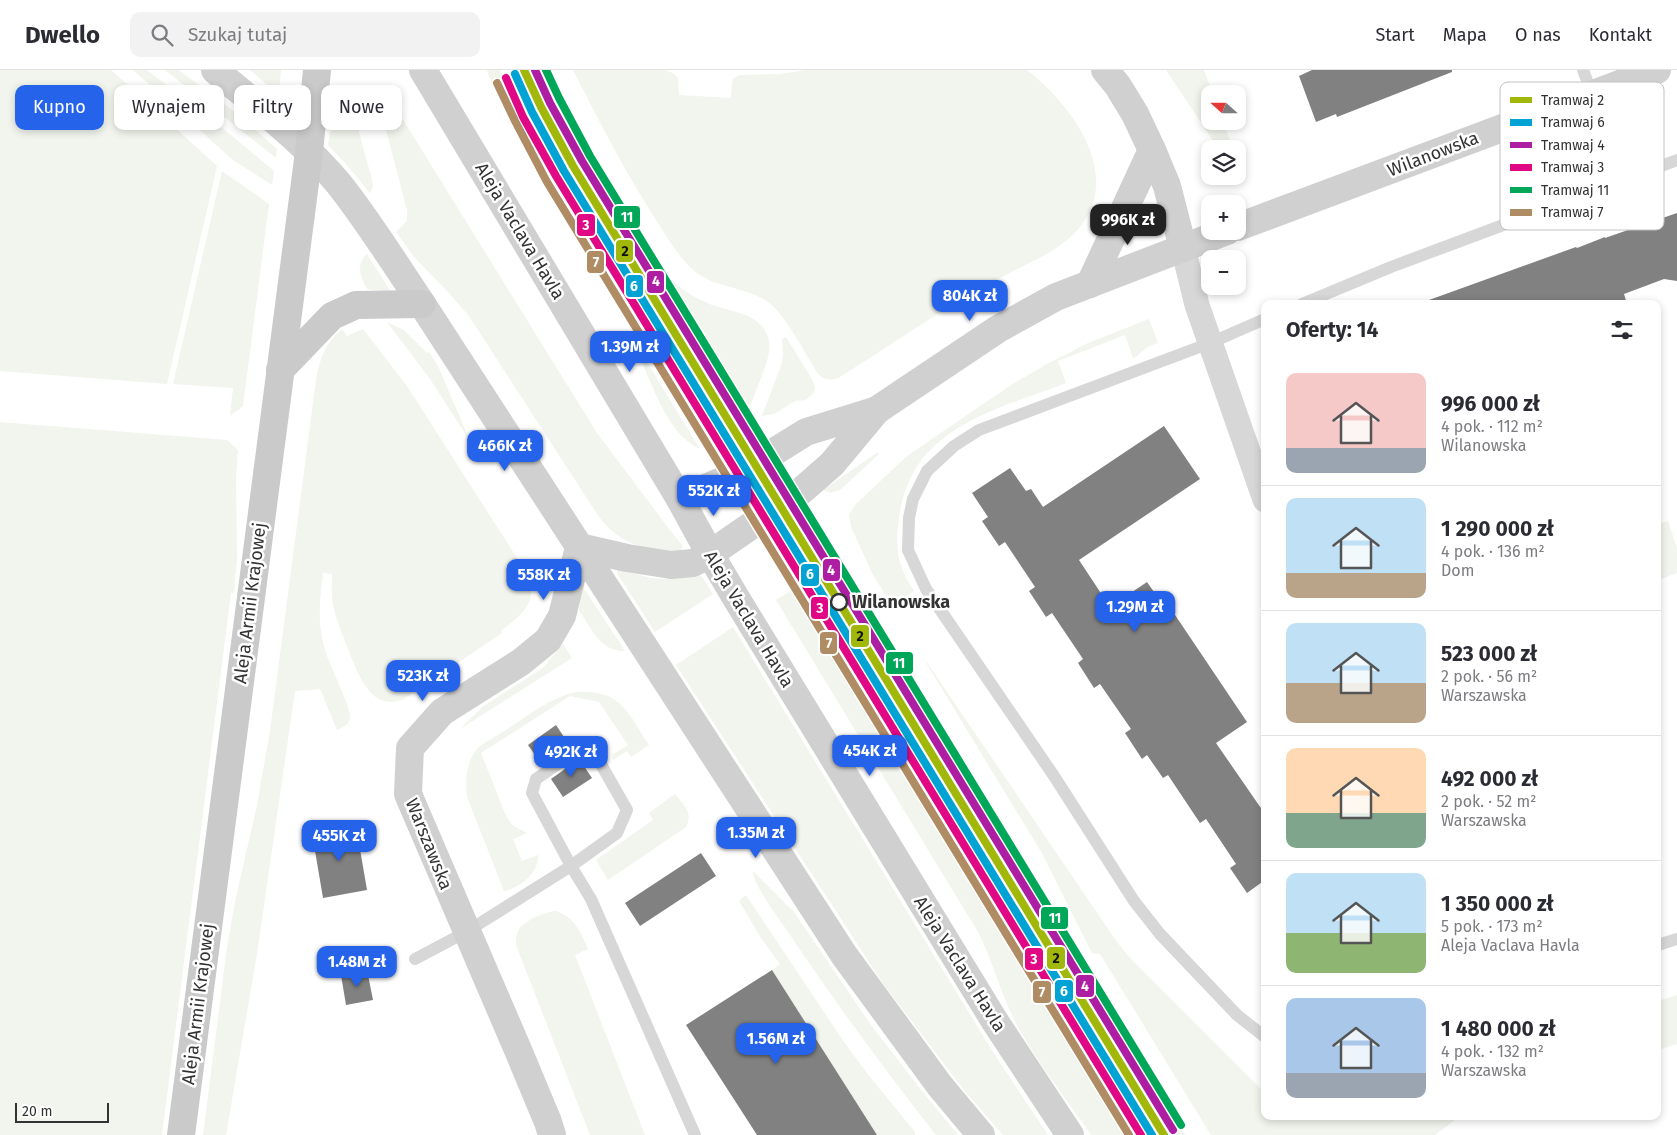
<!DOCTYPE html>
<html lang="pl">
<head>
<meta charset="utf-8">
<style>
  :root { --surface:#fff; --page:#f2f2f3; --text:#2b2b33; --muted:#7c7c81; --line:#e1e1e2; --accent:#2563eb }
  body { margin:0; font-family:"Fira Sans",sans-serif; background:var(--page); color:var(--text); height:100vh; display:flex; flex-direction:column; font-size:19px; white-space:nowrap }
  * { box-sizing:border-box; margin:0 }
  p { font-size:16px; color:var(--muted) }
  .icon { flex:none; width:28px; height:28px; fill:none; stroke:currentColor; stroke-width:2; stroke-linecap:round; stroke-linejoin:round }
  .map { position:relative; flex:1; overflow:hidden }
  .details { position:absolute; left:1261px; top:230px; width:400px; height:820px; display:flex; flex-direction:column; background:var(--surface); border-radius:10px; box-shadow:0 2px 8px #0003 }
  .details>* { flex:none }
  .banner { position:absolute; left:15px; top:15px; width:475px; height:45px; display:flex; gap:10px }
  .needle { width:32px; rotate:291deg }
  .fabs { position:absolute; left:1201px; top:15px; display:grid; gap:10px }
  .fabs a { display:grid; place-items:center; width:45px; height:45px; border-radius:10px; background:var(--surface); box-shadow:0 2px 8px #0003; font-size:25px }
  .scale { position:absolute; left:15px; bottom:12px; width:94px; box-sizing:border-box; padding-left:5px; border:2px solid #333; border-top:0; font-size:14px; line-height:18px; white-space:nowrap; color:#333; -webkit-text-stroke:4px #fff; paint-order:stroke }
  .price { position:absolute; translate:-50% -42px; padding:0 11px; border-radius:10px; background:var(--accent); color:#fff; font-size:16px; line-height:32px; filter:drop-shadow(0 1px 2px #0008) }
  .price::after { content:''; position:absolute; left:50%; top:30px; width:15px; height:11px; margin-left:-8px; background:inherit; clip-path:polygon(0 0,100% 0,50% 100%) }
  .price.current { background:#222; color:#fff }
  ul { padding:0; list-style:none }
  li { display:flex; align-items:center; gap:15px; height:125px; padding:0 25px }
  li+li { border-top:1px solid var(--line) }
  li span { display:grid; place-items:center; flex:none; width:140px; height:100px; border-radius:10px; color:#555 }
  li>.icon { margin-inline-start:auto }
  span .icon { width:60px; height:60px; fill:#fffc; stroke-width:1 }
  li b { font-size:21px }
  h2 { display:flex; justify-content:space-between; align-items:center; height:60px; padding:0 25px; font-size:21px }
  .tag { padding:0 18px; border-radius:10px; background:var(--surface); box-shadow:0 2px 8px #0003; font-size:18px; line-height:45px }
  .tag.current { background:var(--accent); color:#fff }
  header { display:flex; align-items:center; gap:30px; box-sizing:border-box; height:70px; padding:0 25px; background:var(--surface); border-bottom:1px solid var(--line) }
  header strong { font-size:24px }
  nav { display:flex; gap:28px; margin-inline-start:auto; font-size:18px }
  .search { width:350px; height:45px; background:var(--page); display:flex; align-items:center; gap:12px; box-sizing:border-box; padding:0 18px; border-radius:10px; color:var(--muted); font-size:19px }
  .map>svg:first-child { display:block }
  .green { fill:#f1f5ed }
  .building { fill:#818181 }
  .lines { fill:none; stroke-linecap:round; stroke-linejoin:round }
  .lane { stroke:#d7d7d7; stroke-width:12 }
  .street { stroke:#d7d7d7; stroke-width:25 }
  .secondary { stroke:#d0d0d0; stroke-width:28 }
  .primary { stroke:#cacaca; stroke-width:28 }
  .tram-1-casing { stroke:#fff; stroke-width:11 }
  .tram-2-casing { stroke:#fff; stroke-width:11 }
  .tram-3-casing { stroke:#fff; stroke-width:11 }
  .tram-4-casing { stroke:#fff; stroke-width:11 }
  .tram-5-casing { stroke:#fff; stroke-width:11 }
  .tram-6-casing { stroke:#fff; stroke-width:11 }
  .tram-1 { stroke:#a1b70a; stroke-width:8 }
  .tram-2 { stroke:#00a3d4; stroke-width:8 }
  .tram-3 { stroke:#ae1ea3; stroke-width:8 }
  .tram-4 { stroke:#e10886; stroke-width:8 }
  .tram-5 { stroke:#00a759; stroke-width:8 }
  .tram-6 { stroke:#b08c65; stroke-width:8 }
  .stop-dot { fill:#fff; stroke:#333; stroke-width:2.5 }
  .labels { text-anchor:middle; stroke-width:5; stroke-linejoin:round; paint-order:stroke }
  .street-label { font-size:18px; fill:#333; stroke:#fff }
  .stop-label { font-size:18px; font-weight:bold; fill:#333; stroke:#fff; text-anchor:start }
  .key { fill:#fff; stroke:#c2c2c2; stroke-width:1 }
  .key-label { font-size:14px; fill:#333 }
  .line-badge { stroke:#fff; stroke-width:2 }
  .badge-label { font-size:14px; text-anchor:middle; font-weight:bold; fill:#fff }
  .pale-badge-label { font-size:14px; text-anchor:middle; font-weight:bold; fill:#111 }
</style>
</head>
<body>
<header>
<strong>Dwello</strong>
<div class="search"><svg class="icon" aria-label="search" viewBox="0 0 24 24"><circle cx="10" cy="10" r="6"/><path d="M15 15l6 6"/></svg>Szukaj tutaj</div>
<nav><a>Start</a><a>Mapa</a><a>O nas</a><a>Kontakt</a></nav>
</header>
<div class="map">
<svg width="1677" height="1065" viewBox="0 0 1677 1065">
  <rect width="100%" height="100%" fill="#fff"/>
  <g class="green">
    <path d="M0,0H111L217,96L167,314L0,301Z"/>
    <path d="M133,0H147L231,65L274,101L272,115L233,90Z"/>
    <path d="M165,0H179L236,43L277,79L276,88Z"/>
    <path d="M250,0H281L279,22L273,20Z"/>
    <path d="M487,0H500C526,57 557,111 590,164L586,166L489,7Z"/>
    <path d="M531,0H548C578,56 607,115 642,168C652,183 661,199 673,211C684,222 698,229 712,235C732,242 760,243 768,267C776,292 746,327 747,358L741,360L579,92Z"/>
    <path d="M573,0H665L673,3L678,8L679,25L731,28L732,12L733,9L739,5L779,4L806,0H1027C1081,42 1134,124 1059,176C1050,183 1039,188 1029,193C1008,204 986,215 965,227C923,252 882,281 840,307C832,311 825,311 818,304C805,284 785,242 765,230C742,216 713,218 692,199C677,185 667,167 656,150C625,102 599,51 573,0Z"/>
    <path d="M1166,0H1204L1213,24H1210V51H1223L1233,79H1221L1214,72Z"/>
    <path d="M381,14L597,363L673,464L683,476L681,480C673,482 666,481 657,480C629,476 611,465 595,441L469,246L448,222L414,187L396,162L407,151V140L379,33V23Z"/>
    <path d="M337,18L348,22L372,110L373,116L370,123L346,94L328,75Z"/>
    <path d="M222,101L269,134L243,336L230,346L233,318L173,314Z"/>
    <path d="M367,184L391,222L367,219C361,207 355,195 367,184Z"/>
    <path d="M1149,249L1158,273L1147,277L1137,286L1133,288L1125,265L1058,291L1066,313C994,341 911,357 899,448C895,479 897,495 914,521L892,536L872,503L851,457L849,445L856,434L907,386L1011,315L1047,294L1088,273Z"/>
    <path d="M387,252L404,260L427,283L429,282L438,296L470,371L430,309Z"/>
    <path d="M342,259L347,266L363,259L407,316L524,499C541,530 525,542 501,561L502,563L404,629C370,643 358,603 348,579C343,565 336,550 333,535C331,525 332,514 332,504L323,503C319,534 317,556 327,586C332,600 350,636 350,647C350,655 343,657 337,660L320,619L295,621L257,884L226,1065H203L227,877L236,827L257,735L270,661L316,310C320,289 325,273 342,259Z"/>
    <path d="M786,267L812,309L815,317L814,322L806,330L795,331L774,344L762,346L782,293L783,284L782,269Z"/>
    <path d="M639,279L700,379C665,363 653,312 636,280Z"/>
    <path d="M0,352L227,370L238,380L236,408L237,488L234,523H231L162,1065H0Z"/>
    <path d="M878,382V385L840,420L831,423L823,420Z"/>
    <path d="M1668,451L1677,478V503L1658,510V454Z"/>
    <path d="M617,498L650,508L664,509L699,505L703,508L713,524L655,562L617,503Z"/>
    <path d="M802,514L1139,1065H1091C1065,1027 1034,989 1013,947C999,919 992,889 978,862L776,530Z"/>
    <path d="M582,516L583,517L625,581C600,582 591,557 579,540Z"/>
    <path d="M733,557L993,982L1048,1065H1003L964,1020L884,915L676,595Z"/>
    <path d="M563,574L572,588L460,659L482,637L543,598Z"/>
    <path d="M925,591H926L1117,872L1130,888L1265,1023V1046H1460L1435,1065H1211L1100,884L1092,883L1043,785Z"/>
    <path d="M577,622C622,620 627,642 649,675L631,687L627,681L613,690L612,685L628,675L599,632L570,626L481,683L506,746L512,755L527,763L513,769L522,791L538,785C539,803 521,817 504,821L467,727C465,711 466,692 477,679C484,672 495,667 503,662C525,648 550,627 577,622Z"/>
    <path d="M939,656L1021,790L1079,905L1087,904L1185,1065H1172L927,664Z"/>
    <path d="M675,724C683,734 694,743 686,757L608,810L596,790L653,750L649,743Z"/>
    <path d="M753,801L794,842L871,955L922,1021L958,1065H936C884,999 835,932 788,862C780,850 752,813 753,801Z"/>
    <path d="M746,825L844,972L870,1007L915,1062V1065H877L772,900L780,894L761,868L739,831Z"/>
    <path d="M556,841C574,847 581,862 588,879L575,885L645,1065H590L516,875C516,870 516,864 519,859C526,850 545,842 556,841Z"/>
    <path d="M1677,925V974L1658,980V931Z"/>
  </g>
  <g class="building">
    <path d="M1312,0H1452V2L1337,47L1336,44L1316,52L1299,6Z"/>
    <path d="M1677,143V211L1664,209L1624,224L1627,234H1429V230L1576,177L1577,178L1605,167V168Z"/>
    <path d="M1164,356L1200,409L1079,490L1110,537L1147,512L1163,535L1167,533L1247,652L1216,673L1265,744V810L1247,823L1230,798L1236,794L1206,749L1200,753L1168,705L1163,708L1147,685L1142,689L1125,663L1131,659L1100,614L1094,618L1078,593L1083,589L1052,543L1046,547L1029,521L1035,517L1005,472L999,476L982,451L988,447L972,423L1010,398L1026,421L1031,419L1043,437Z"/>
    <path d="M556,655L570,676L542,695L528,675Z"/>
    <path d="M579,689L592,708L563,727L551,709Z"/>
    <path d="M356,756L367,820L323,828L312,763Z"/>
    <path d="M701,783L716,806L640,856L625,833Z"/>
    <path d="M367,900L373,930L346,935L341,905Z"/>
    <path d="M772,900L877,1065H757L686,955Z"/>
  </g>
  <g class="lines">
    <g class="lane">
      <path d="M1583,0L1592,24"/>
      <path d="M1302,234L1391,197L1677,90"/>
      <path d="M1265,249L1210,273L979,360L954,376L927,401L913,429L909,448L908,480L926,519L1054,706L1134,831L1160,864L1237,945L1265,967"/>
      <path d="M581,678L594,682L627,740L617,763L571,796L532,723L536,709Z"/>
      <path d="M1658,875L1677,869"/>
      <path d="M415,889L466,862L571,796L591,829L695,1065"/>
    </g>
    <path class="street" d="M1183,178L1197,235L1265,430"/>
    <g class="secondary">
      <path d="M215,0C257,36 303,71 339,114C369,152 395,194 422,234L844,885L940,1016L981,1065"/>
      <path d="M423,0L680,429L710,484L736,528L994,950L1070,1065"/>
      <path d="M1105,0L1118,16L1135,44L1152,80L1167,116L1183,178"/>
      <path d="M1238,157L1657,0"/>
      <path d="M1090,214L1152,80"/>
      <path d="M680,429L742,402L806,362L877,340"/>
      <path d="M579,477L627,488L671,495L693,493L710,484L800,422L832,394L877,340L998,259L1056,227L1227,161"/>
      <path d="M552,1065L548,1052L518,980L408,724L410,678L442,642L521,592L548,570L562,546L579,477"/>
    </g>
    <g class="primary">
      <path d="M280,300L332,246L356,235L422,234"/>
      <path d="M181,1065L309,82L317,0"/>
    </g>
    <defs>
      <path id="tram-1" d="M524,0L541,37L573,96L1164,1065"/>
      <path id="tram-2" d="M515,4L532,42L564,101L1152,1065"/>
      <path id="tram-3" d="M535,0L550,33L582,91L1173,1060"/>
      <path id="tram-4" d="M506,8L523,47L556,106L1141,1065"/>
      <path id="tram-5" d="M546,0L559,28L590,86L1181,1055"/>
      <path id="tram-6" d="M497,13L515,51L547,112L1129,1065"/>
    </defs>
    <use href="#tram-1" class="tram-1-casing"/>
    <use href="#tram-2" class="tram-2-casing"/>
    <use href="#tram-3" class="tram-3-casing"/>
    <use href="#tram-4" class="tram-4-casing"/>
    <use href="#tram-5" class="tram-5-casing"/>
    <use href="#tram-6" class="tram-6-casing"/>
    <use href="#tram-1" class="tram-1"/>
    <use href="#tram-2" class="tram-2"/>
    <use href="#tram-3" class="tram-3"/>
    <use href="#tram-4" class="tram-4"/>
    <use href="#tram-5" class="tram-5"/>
    <use href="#tram-6" class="tram-6"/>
  </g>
  <circle class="stop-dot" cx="839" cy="532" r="8"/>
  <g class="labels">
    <g class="street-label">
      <text transform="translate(1433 84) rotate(-21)" y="6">Wilanowska</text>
      <text transform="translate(520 161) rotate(59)" y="6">Aleja Vaclava Havla</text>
      <text transform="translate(250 533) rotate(-83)" y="6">Aleja Armii Krajowej</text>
      <text transform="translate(749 549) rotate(59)" y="6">Aleja Vaclava Havla</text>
      <text transform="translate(429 774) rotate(68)" y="6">Warszawska</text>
      <text transform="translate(960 894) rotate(58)" y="6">Aleja Vaclava Havla</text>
      <text transform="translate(198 934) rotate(-83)" y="6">Aleja Armii Krajowej</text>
    </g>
    <g class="stop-label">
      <text x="852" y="538">Wilanowska</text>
    </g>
  </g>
  <rect x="1500" y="12" width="164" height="148" rx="8" class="key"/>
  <rect x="1510" y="27" width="22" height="6" fill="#a1b70a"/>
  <rect x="1510" y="49" width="22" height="7" fill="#00a3d4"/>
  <rect x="1510" y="72" width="22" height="6" fill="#ae1ea3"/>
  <rect x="1510" y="94" width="22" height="7" fill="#e10886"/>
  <rect x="1510" y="117" width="22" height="6" fill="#00a759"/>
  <rect x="1510" y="139" width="22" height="7" fill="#b08c65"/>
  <g class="key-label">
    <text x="1541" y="35">Tramwaj 2</text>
    <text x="1541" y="57">Tramwaj 6</text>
    <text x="1541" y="80">Tramwaj 4</text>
    <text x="1541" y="102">Tramwaj 3</text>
    <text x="1541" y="125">Tramwaj 11</text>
    <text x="1541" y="147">Tramwaj 7</text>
  </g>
  <g class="line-badge">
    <rect x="613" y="135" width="28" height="24" rx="5" fill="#00a759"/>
    <rect x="576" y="143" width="20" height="24" rx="5" fill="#e10886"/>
    <rect x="615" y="169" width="19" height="24" rx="5" fill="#a1b70a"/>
    <rect x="586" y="180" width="19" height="24" rx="5" fill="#b08c65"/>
    <rect x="646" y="200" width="19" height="24" rx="5" fill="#ae1ea3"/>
    <rect x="625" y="204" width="19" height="24" rx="5" fill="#00a3d4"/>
    <rect x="822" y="488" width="19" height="24" rx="5" fill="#ae1ea3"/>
    <rect x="800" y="493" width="20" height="24" rx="5" fill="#00a3d4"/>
    <rect x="810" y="526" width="19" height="24" rx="5" fill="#e10886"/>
    <rect x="850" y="554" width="20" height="24" rx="5" fill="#a1b70a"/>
    <rect x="819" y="561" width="19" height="24" rx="5" fill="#b08c65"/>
    <rect x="885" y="581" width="29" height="24" rx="5" fill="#00a759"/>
    <rect x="1040" y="836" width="29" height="24" rx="5" fill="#00a759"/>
    <rect x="1046" y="876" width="20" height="24" rx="5" fill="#a1b70a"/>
    <rect x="1024" y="877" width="20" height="24" rx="5" fill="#e10886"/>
    <rect x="1075" y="904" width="20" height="24" rx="5" fill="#ae1ea3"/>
    <rect x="1054" y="909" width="20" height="24" rx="5" fill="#00a3d4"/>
    <rect x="1032" y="910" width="20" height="24" rx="5" fill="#b08c65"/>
  </g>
  <g class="badge-label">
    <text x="627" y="152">11</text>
    <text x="586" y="160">3</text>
    <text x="596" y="197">7</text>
    <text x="656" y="216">4</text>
    <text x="634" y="221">6</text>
    <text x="831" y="505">4</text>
    <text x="810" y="509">6</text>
    <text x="820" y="543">3</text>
    <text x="829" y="578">7</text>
    <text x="899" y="598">11</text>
    <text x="1055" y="853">11</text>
    <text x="1034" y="894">3</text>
    <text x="1085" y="921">4</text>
    <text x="1064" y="926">6</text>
    <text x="1042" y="927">7</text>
  </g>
  <g class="pale-badge-label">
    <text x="625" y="186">2</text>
    <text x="860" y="571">2</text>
    <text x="1056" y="893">2</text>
  </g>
</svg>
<div class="fabs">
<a><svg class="needle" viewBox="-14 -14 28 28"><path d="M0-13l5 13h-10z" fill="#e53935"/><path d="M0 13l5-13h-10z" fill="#7c7c81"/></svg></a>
<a><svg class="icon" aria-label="layers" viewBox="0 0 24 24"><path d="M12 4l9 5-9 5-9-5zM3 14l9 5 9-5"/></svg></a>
<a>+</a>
<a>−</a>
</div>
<div class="scale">20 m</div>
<b class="price current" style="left:1128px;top:176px">996K zł</b>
<b class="price" style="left:970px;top:252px">804K zł</b>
<b class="price" style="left:630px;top:303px">1.39M zł</b>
<b class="price" style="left:505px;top:402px">466K zł</b>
<b class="price" style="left:714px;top:447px">552K zł</b>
<b class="price" style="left:544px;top:531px">558K zł</b>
<b class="price" style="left:1135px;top:563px">1.29M zł</b>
<b class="price" style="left:423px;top:632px">523K zł</b>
<b class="price" style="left:870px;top:707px">454K zł</b>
<b class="price" style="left:571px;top:708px">492K zł</b>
<b class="price" style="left:756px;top:789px">1.35M zł</b>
<b class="price" style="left:339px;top:792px">455K zł</b>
<b class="price" style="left:357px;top:918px">1.48M zł</b>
<b class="price" style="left:776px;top:995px">1.56M zł</b>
<div class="banner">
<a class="tag current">Kupno</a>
<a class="tag">Wynajem</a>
<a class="tag">Filtry</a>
<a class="tag">Nowe</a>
</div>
<section class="details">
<h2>Oferty: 14<svg class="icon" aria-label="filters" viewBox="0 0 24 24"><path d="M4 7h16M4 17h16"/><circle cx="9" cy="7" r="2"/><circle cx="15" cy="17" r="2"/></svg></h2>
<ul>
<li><span style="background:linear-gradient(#f6c9c9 75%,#9aa5b1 0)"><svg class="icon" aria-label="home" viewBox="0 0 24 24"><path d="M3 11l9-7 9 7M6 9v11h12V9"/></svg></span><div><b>996 000 zł</b><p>4 pok. · 112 m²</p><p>Wilanowska</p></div></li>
<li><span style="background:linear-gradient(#bfe0f5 75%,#b9a48a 0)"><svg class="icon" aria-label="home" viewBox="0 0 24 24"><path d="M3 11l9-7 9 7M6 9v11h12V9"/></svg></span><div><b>1 290 000 zł</b><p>4 pok. · 136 m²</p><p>Dom</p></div></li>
<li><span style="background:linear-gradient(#bfe0f5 60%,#b9a48a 0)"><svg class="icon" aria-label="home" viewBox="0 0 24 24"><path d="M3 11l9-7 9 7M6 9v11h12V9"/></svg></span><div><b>523 000 zł</b><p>2 pok. · 56 m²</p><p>Warszawska</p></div></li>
<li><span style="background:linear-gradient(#ffd9b3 65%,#7fa58c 0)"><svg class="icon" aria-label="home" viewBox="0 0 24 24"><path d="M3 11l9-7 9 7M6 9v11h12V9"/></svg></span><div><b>492 000 zł</b><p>2 pok. · 52 m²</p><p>Warszawska</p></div></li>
<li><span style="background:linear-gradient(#bfe0f5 60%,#8fb573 0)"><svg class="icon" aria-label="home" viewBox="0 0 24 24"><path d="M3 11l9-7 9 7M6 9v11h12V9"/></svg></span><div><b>1 350 000 zł</b><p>5 pok. · 173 m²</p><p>Aleja Vaclava Havla</p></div></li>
<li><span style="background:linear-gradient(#a9c7e8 75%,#9aa5b1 0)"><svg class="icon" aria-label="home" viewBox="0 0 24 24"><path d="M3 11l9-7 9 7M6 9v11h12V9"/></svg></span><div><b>1 480 000 zł</b><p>4 pok. · 132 m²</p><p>Warszawska</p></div></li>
</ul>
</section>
</div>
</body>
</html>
